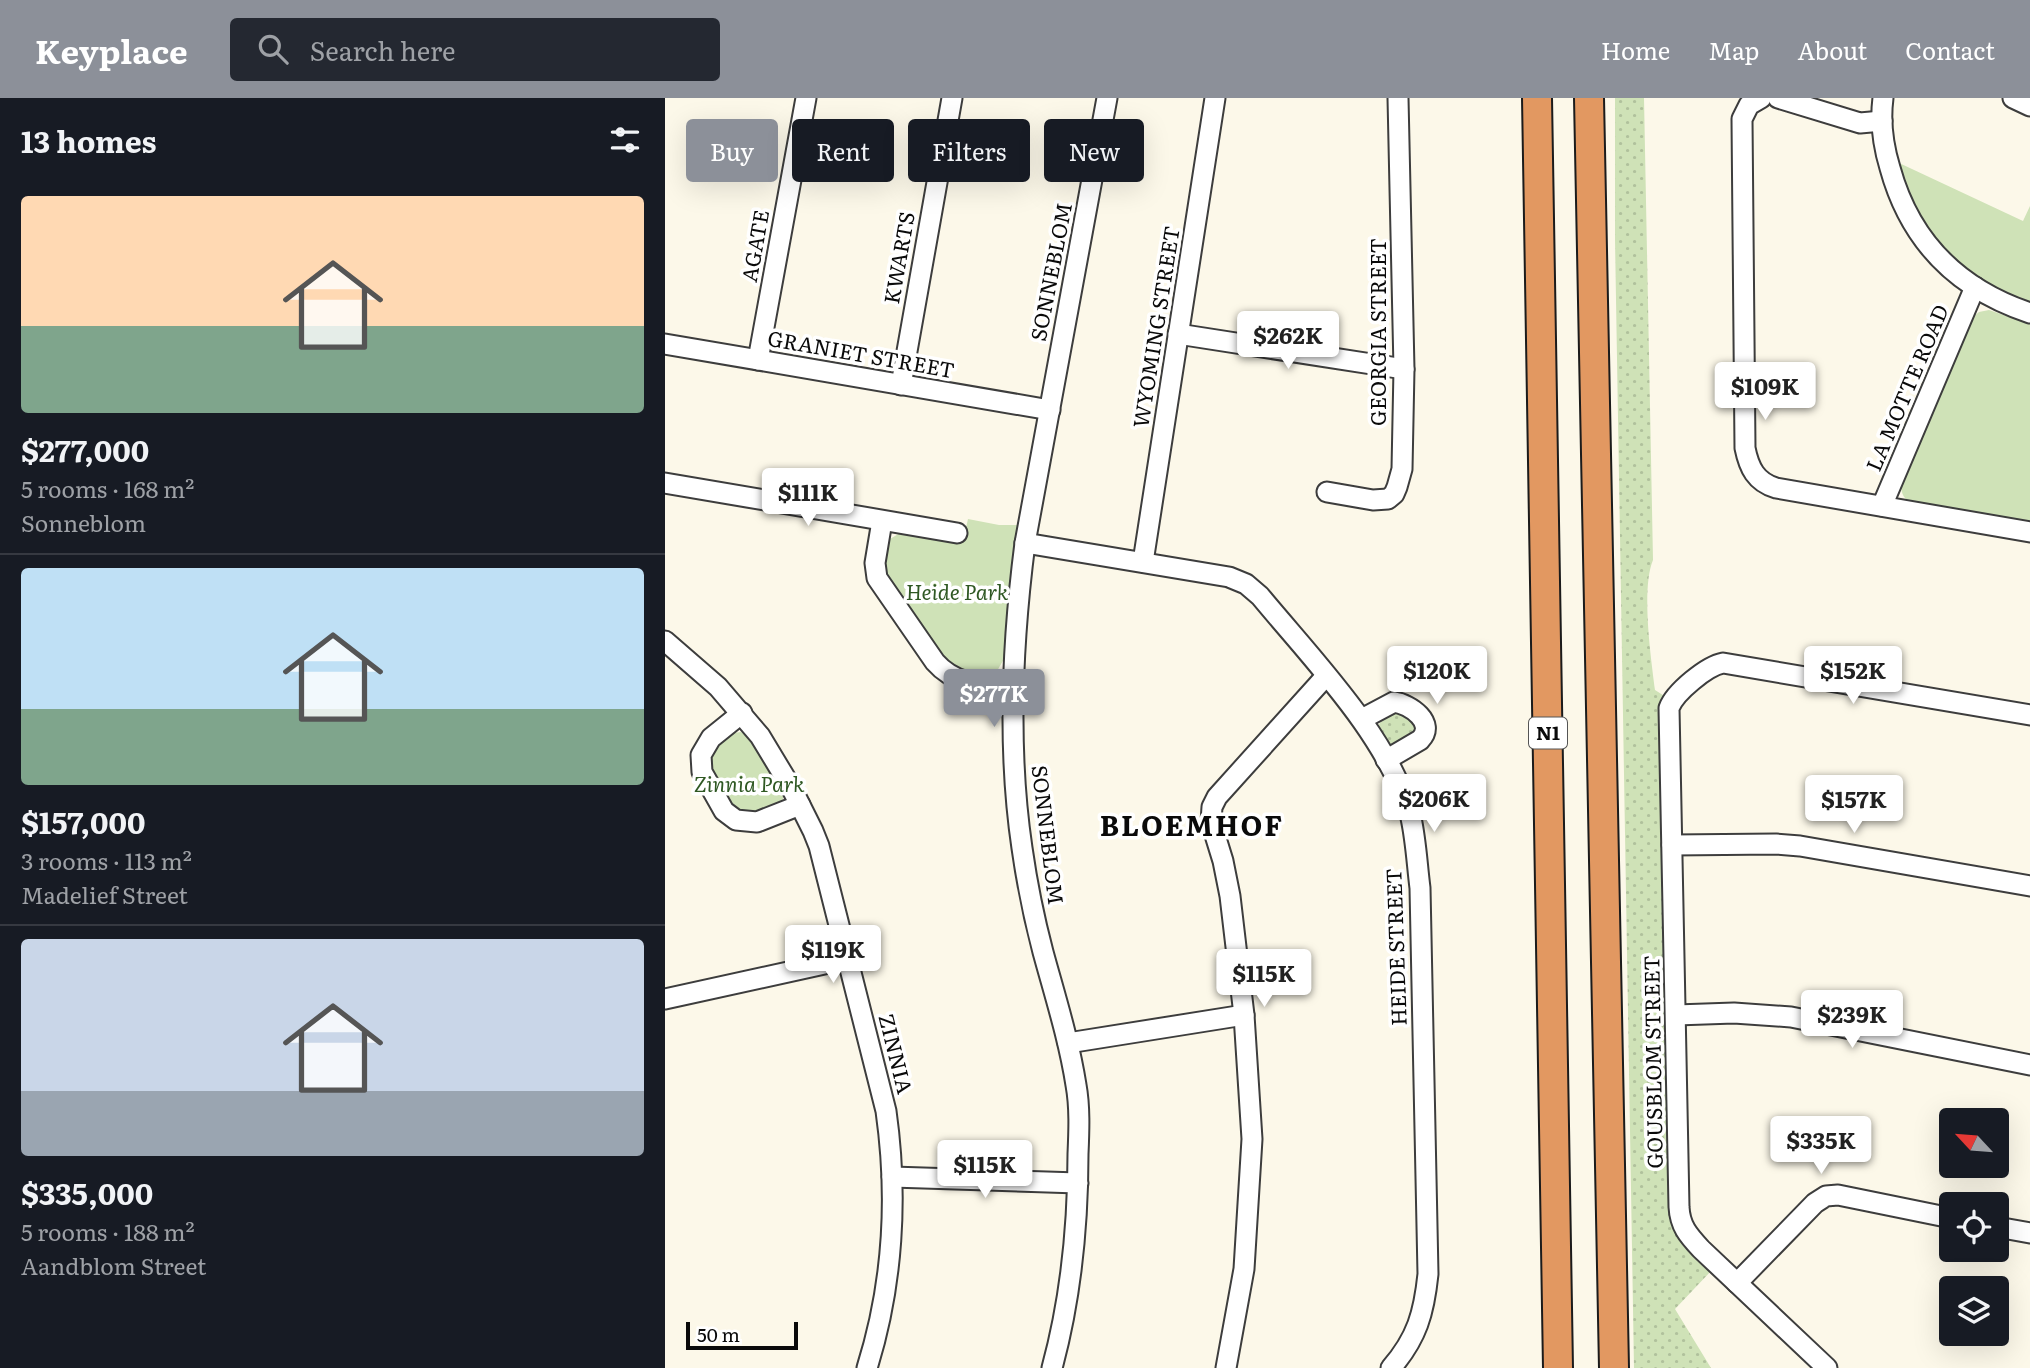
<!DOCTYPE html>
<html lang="en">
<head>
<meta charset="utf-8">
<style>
  :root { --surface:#171b24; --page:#242831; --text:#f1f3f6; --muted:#9ea1a6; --line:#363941; --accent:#8c9099 }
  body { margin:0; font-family:Literata,serif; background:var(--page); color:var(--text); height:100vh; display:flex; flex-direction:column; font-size:26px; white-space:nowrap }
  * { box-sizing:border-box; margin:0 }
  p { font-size:23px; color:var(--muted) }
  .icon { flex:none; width:38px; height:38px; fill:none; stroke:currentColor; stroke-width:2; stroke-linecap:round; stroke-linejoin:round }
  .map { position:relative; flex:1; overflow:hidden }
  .drawer { display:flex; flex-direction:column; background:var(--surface); width:665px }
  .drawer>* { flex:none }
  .hud { position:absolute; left:21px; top:21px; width:665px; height:63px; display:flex; gap:14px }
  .needle { width:46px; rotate:296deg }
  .tools { position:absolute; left:1274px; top:1010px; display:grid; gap:14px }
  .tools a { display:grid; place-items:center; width:70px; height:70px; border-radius:7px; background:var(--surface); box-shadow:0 7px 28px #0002; font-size:35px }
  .scale { position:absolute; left:21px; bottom:18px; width:112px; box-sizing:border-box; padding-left:7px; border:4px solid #0a0a0a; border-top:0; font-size:19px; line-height:24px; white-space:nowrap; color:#0a0a0a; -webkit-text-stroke:5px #fff; paint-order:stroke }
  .price { position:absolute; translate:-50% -60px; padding:0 16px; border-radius:7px; background:#fff; color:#222; font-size:23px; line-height:46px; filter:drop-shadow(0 2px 4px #0008) }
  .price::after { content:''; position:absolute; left:50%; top:42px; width:21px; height:16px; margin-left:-10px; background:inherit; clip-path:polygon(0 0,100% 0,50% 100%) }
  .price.active { background:var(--accent); color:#fff }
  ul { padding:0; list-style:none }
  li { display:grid; align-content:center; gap:14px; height:371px; padding:0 21px }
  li+li { border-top:2px solid var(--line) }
  li span { display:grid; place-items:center; height:217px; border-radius:7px; color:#555 }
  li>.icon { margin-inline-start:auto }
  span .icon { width:126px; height:126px; fill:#fffc; stroke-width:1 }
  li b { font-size:30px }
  h2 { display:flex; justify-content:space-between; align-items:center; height:84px; padding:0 21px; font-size:30px }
  .chip { padding:0 24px; border-radius:7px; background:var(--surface); box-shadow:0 7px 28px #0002; font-size:24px; line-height:63px }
  .chip.active { background:var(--accent); color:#fff }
  header { display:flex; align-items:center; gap:42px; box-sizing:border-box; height:98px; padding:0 35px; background:var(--accent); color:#fff }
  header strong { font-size:33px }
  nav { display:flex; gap:38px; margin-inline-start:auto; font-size:24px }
  .search { width:490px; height:63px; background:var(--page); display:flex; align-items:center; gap:18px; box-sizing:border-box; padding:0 24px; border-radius:7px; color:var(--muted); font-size:26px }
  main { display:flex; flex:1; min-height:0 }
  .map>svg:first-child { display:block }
  .grass { fill:url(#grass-dots) }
  .park { fill:#cfe2b7 }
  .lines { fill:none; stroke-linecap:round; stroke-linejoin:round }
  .minor-casing { stroke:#3d3d3d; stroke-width:23 }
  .highway-casing { stroke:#1b1b1b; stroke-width:32 }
  .minor { stroke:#fff; stroke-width:19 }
  .highway { stroke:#e29861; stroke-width:28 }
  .labels { text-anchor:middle; stroke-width:7; stroke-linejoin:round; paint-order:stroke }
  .shield { fill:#fff; stroke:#545454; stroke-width:2 }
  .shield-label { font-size:19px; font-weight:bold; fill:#0a0a0a }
  .street-label { font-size:21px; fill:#0a0a0a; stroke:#fff }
  .park-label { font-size:21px; font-style:italic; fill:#2f5823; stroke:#fff }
  .district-label { font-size:28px; font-weight:bold; letter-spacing:2px; fill:#0a0a0a; stroke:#fff }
</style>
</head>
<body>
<header>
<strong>Keyplace</strong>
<div class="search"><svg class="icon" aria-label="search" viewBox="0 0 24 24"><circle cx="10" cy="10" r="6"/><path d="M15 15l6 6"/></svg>Search here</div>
<nav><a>Home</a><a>Map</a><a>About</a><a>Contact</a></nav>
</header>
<main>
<section class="drawer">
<h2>13 homes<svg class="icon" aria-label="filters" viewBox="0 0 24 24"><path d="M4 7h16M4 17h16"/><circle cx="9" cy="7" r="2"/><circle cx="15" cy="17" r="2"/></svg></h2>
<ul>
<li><span style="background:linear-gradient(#ffd9b3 60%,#7fa58c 0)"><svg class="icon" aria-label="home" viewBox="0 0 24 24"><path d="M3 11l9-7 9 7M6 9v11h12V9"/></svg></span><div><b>$277,000</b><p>5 rooms · 168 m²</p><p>Sonneblom</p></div></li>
<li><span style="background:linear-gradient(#bfe0f5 65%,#7fa58c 0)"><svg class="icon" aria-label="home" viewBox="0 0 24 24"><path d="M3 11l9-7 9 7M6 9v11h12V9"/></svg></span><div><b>$157,000</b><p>3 rooms · 113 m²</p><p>Madelief Street</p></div></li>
<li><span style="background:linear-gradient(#c9d6e8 70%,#9aa5b1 0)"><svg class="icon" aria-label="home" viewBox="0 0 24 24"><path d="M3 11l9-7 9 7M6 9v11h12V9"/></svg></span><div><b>$335,000</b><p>5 rooms · 188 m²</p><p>Aandblom Street</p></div></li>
</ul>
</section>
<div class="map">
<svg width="1365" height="1270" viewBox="0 0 1365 1270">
  <defs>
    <pattern id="grass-dots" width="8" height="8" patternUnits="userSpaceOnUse" patternTransform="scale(1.75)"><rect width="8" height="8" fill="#cfe2b7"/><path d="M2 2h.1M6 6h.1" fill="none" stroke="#b0c19c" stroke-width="1.8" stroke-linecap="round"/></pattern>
  </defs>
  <rect width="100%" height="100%" fill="#fcf8e9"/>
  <g class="grass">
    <path d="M950,0H979L988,462C976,491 986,560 990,592L1001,599L1007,1123L1017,1145L1047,1172L1010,1211L1046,1270H969L950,142Z"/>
    <path d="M734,614L744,620L751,628L750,635L729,647H723L713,628L717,622Z"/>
  </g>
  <g class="park">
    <path d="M1232,64L1358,123L1365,108V206C1315,190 1265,150 1244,101C1239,89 1236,76 1232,64Z"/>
    <path d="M1324,212L1365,226V427L1247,406C1239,401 1236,396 1236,386L1307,220L1314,214Z"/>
    <path d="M303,421L334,427H353L345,486L339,561L332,573L320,580H314L284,568L220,478L219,458L222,448L225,441L235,435L298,443Z"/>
    <path d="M76,634L86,640L119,695L117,705L82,718L66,709L43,670L44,660L54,644L68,635Z"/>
  </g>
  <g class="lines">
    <defs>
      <g id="minor">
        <path d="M1096,0L1084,7L1077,21L1080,350C1084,370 1091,384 1111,390L1365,434"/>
        <path d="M1113,0L1195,25L1217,23"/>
        <path d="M1218,0C1215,23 1218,47 1225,70C1245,143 1293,191 1365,215"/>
        <path d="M1348,0L1365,8"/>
        <path d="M513,236L739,271"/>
        <path d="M0,246L385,312"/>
        <path d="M93,262L141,0"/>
        <path d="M236,287L287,0"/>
        <path d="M0,385L292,435"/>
        <path d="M662,394L708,402L723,401L729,396L732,389L737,371L739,271L733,0"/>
        <path d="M1217,408L1310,189"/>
        <path d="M217,423L210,465L212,480L270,564C291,588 318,587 348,589"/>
        <path d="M360,445L564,479L581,486L595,498C647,561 726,641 746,720C751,743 752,766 755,790L763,1176C759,1215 752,1240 726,1270"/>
        <path d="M478,464L550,0"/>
        <path d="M0,543L53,589L95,638L127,691L148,733L154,748L221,1013C233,1098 228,1187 202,1270"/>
        <path d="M77,615L46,640L36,657L37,674L59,713L71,722L92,724L135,707"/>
        <path d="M697,621L729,604C745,606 772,625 755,642L721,662"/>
        <path d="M1007,747L1111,746L1135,748L1365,788"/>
        <path d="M0,901L182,861"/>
        <path d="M1011,917L1069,915L1126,919L1365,967"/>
        <path d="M403,945L579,917"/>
        <path d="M227,1079L413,1085"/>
        <path d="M1332,1129L1365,1135"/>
        <path d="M1072,1185L1150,1105L1161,1098L1173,1097L1286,1120"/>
        <path d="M387,1270C406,1200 413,1128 413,1056C414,1033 415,1009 411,987C404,942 390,898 378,854C369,820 362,785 357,750C342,649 347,546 360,445L442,0"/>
        <path d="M561,1270L579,1171L587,1041L579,917L565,798L558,763L546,724L547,709L552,699L661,578"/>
        <path d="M1162,1270L1036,1151C1023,1137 1015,1128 1014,1109L1004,610C1010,594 1042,568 1058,565L1365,617"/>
      </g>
      <g id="highway">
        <path d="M872,0L893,1270"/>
        <path d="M924,0L949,1270"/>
      </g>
    </defs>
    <use href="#minor" class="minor-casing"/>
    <use href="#highway" class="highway-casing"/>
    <use href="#minor" class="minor"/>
    <use href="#highway" class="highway"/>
  </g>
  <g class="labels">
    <rect class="shield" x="864" y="619.5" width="38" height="31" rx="5"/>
    <g class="shield-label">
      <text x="883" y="642">N1</text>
    </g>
    <g class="street-label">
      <text transform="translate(91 148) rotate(-80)" y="7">AGATE</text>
      <text transform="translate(235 160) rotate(-80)" y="7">KWARTS</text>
      <text transform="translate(387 174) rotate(-79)" y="7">SONNEBLOM</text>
      <text transform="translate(492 229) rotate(-81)" y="7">WYOMING STREET</text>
      <text transform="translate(714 234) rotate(-90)" y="7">GEORGIA STREET</text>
      <text transform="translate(196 257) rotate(10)" y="7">GRANIET STREET</text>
      <text transform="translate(1243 290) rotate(-67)" y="7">LA MOTTE ROAD</text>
      <text transform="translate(382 737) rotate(83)" y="7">SONNEBLOM</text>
      <text transform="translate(732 849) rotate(-92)" y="7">HEIDE STREET</text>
      <text transform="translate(230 956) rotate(76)" y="7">ZINNIA</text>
      <text transform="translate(989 964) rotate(-91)" y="7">GOUSBLOM STREET</text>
    </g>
    <g class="park-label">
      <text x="292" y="502">Heide Park</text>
      <text x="84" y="694">Zinnia Park</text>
    </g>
    <g class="district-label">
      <text x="527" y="738">BLOEMHOF</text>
    </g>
  </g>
</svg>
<div class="tools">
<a><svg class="needle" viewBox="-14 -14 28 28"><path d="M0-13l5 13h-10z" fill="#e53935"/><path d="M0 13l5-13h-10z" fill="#9ea1a6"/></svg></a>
<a><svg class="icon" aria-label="locate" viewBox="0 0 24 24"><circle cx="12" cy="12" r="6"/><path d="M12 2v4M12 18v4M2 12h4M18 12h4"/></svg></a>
<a><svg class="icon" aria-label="layers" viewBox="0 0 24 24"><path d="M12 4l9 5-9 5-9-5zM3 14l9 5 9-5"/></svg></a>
</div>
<div class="scale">50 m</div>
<b class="price" style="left:623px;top:273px">$262K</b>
<b class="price" style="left:1100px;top:324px">$109K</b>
<b class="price" style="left:143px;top:430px">$111K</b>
<b class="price" style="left:772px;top:608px">$120K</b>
<b class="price" style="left:1188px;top:608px">$152K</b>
<b class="price active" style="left:329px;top:631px">$277K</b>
<b class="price" style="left:769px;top:736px">$206K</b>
<b class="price" style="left:1189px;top:737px">$157K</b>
<b class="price" style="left:168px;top:887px">$119K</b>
<b class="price" style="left:599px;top:911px">$115K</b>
<b class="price" style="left:1187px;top:952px">$239K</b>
<b class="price" style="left:1156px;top:1078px">$335K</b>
<b class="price" style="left:320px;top:1102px">$115K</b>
<div class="hud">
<a class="chip active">Buy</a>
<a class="chip">Rent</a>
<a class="chip">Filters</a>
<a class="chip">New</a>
</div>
</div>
</main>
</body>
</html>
